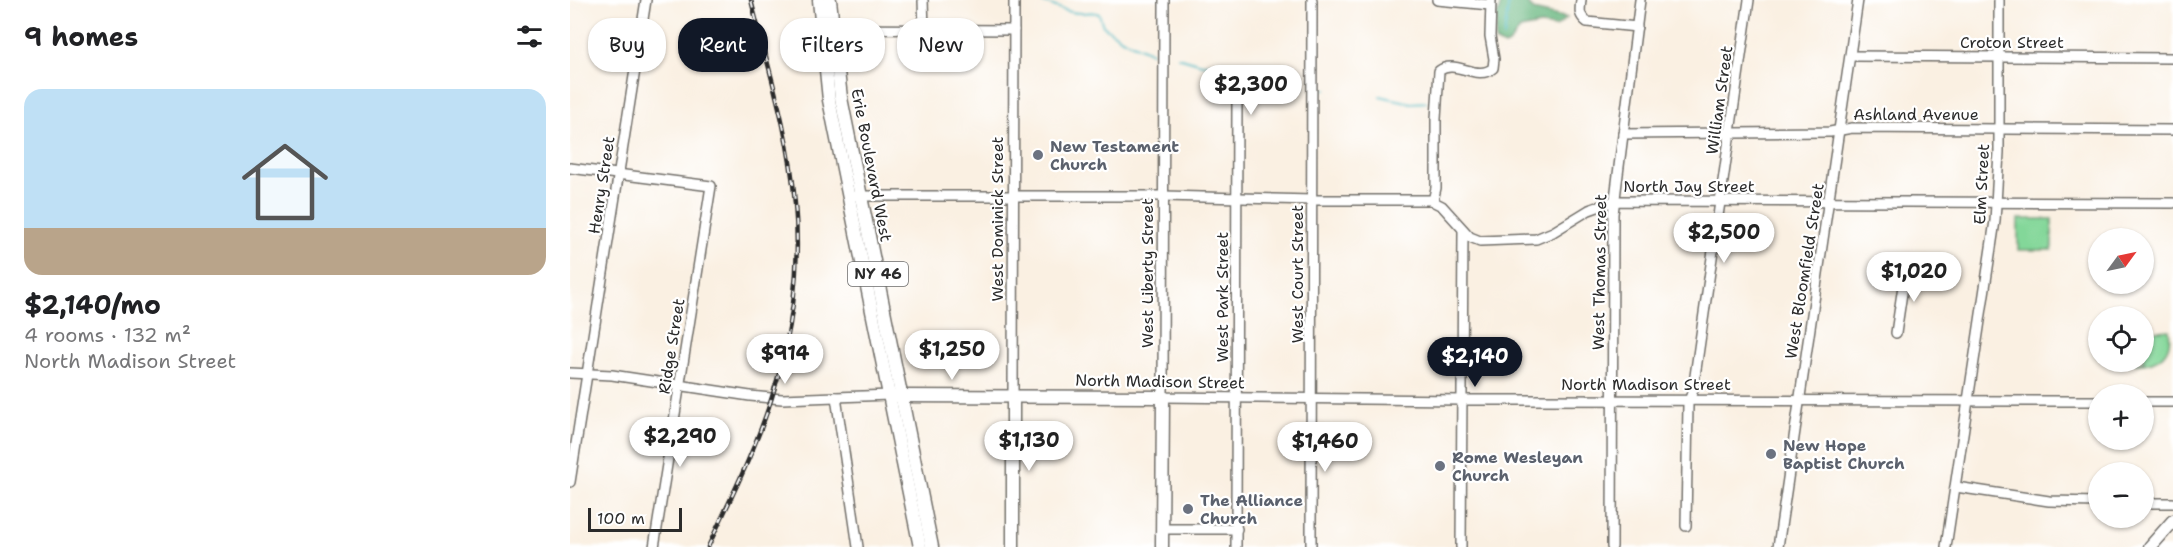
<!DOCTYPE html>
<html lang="en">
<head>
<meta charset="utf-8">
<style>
  :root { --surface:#fff; --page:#f6f6f6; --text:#202124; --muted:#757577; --line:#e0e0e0; --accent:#111827 }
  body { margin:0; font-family:"Shantell Sans",sans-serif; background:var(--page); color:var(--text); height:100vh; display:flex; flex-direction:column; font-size:22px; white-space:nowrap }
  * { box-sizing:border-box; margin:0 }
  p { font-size:20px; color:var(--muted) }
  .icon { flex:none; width:33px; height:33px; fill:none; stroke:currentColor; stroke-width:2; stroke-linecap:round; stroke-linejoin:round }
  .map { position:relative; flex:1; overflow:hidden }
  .panel { display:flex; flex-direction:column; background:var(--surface); width:570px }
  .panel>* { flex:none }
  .hud { position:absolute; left:18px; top:18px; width:570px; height:54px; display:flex; gap:12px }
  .needle { width:39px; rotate:57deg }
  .controls { position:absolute; left:1518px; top:228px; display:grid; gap:12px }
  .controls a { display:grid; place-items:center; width:66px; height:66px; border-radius:50%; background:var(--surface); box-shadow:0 2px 4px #0004; font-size:30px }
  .scale { position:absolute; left:18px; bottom:15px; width:94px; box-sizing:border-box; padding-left:6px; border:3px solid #2b2b2b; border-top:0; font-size:16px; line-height:21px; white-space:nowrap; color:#2b2b2b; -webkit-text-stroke:4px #fff; paint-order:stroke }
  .price { position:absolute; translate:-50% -51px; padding:0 14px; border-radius:21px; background:#fff; color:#222; font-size:20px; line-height:39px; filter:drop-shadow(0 2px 3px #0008) }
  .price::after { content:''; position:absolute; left:50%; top:36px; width:18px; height:14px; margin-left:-9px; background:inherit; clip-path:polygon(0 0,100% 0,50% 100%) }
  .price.on { background:var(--accent); color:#fff }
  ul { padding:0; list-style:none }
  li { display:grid; align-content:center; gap:12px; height:318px; padding:0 24px }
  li+li { border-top:2px solid var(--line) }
  li span { display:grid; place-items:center; height:186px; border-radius:18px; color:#555 }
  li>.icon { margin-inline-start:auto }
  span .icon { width:108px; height:108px; fill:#fffc; stroke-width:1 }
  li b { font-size:26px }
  h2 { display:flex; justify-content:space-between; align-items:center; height:72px; padding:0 24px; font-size:26px }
  .tag { padding:0 21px; border-radius:24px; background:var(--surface); box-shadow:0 2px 4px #0004; font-size:21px; line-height:54px }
  .tag.on { background:var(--accent); color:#fff }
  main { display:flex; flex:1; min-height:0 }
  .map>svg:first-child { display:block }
  .green { fill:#83d799; stroke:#578162; stroke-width:1.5 }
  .forest { fill:#6ab881; stroke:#4a7256; stroke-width:1.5 }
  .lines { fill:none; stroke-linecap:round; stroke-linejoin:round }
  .stream { stroke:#4bb9c3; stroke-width:2 }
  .minor-casing { stroke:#73706b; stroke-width:12 }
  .major-casing { stroke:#73706b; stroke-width:15 }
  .minor { stroke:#fff; stroke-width:9 }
  .major { stroke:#fff; stroke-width:12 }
  .rail-casing { stroke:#2b2b2b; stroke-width:4.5 }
  .rail { stroke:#fff; stroke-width:2; stroke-dasharray:7; stroke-linecap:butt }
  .worship-dot { fill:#6b7280; stroke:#fff; stroke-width:2 }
  .labels { text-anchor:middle; stroke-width:4.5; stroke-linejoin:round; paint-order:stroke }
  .shield { fill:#fff; stroke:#6b6b6b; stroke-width:1.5 }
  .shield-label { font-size:15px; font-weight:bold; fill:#2b2b2b }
  .street-label { font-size:16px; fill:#2b2b2b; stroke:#fff }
  .worship-label { font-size:16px; font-weight:bold; fill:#5b616d; stroke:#fff; text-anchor:start }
</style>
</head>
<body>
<main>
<section class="panel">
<h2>9 homes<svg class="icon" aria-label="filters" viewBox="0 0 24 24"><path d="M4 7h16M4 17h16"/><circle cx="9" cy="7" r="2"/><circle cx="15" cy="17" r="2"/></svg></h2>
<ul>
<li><span style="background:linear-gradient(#bfe0f5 75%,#b9a48a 0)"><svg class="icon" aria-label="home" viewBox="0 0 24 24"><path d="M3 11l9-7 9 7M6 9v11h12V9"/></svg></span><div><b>$2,140/mo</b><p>4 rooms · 132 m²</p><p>North Madison Street</p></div></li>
</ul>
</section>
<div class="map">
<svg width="1603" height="547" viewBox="0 0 1603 547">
  <rect width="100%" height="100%" fill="#fff"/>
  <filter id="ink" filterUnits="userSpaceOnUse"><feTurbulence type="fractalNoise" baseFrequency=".0167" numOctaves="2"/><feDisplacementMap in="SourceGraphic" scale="12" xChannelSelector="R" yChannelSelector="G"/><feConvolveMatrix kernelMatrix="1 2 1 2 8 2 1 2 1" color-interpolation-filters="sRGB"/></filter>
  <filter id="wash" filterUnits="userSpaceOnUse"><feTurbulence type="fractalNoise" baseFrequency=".008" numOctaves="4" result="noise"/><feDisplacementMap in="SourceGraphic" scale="24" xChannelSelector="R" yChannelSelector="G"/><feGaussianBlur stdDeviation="1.35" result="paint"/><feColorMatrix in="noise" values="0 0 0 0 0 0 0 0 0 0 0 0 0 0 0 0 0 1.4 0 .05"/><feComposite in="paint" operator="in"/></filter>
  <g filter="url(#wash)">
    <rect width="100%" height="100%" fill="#faf0e2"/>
    <g class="green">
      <rect x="1448" y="219" width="34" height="31"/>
      <path d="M1599,330C1603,354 1587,365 1565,364V362H1574V332Z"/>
    </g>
    <path class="forest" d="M932,0H956L963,10L997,18L986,27L970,25L950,29L939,44L934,46L925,41L927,16Z"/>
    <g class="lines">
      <g class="stream">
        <path d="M465,0C482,4 497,14 514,13C521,13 523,11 529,14L533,26L552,39L582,53"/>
        <path d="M934,37L939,0"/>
        <path d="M608,57L632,64L679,66L733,88"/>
        <path d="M752,90H756"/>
        <path d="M810,96L841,103L857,102"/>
      </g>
    </g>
  </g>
  <g filter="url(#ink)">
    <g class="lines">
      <defs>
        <g id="minor">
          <path d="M353,0L354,29"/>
          <path d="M594,0L593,397L892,400L1528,401"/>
          <path d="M867,0L920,5"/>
          <path d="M1011,0C1010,10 1008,15 1017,22L1067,27"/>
          <path d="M257,29L444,30"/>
          <path d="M1281,56L1603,58"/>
          <path d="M1053,134L1260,132L1282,128L1603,130"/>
          <path d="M0,168L141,186L84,547"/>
          <path d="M287,196H594L742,200H860L872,206L900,237L910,241L966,239L983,232L1019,210L1044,201L1603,203"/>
          <path d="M863,201L866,188V119L869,71C885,58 907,82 923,68L924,59L920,36L921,0"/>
          <path d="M1326,333L1333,286L1332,270"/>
          <path d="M0,373L42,375L180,396L212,399L320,395"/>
          <path d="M443,396L444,0"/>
          <path d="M266,397L288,547"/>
          <path d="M1574,402H1603"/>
          <path d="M0,482L76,0"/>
          <path d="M1386,487L1479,501L1528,502"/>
          <path d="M1574,503H1603"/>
          <path d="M1116,526L1118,404L1123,390L1179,0"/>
          <path d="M592,529H667"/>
          <path d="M666,547L667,82"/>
          <path d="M741,547L742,0"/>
          <path d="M891,547L893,230"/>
          <path d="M1042,547L1043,214L1070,0"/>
          <path d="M1208,547L1288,0"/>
          <path d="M1376,547L1425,221L1429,152V0"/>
        </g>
        <g id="major">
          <path d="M249,0L259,100L350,547"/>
          <path d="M260,0L271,98L362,547"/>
          <path d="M327,396L593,397L592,547"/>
          <path d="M443,547V396"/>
          <path d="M1580,547L1603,521"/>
        </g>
      </defs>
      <use href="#minor" class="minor-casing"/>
      <use href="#major" class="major-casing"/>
      <use href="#minor" class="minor"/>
      <use href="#major" class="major"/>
      <defs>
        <path id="rail" d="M138,547C161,498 186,448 202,397C222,336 231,268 225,204C220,135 198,67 181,0"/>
      </defs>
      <use href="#rail" class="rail-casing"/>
      <use href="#rail" class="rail"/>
    </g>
  </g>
  <g class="worship-dot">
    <circle cx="468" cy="155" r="6"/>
    <circle cx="1201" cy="454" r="6"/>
    <circle cx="870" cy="466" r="6"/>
    <circle cx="618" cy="509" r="6"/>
  </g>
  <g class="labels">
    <rect class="shield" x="278" y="262" width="60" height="24" rx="4.5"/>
    <g class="shield-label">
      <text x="308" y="279">NY 46</text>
    </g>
    <g class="street-label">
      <text x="1442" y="48">Croton Street</text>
      <text transform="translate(1149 100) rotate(-82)" y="6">William Street</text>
      <text x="1346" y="120">Ashland Avenue</text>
      <text transform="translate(302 165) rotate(79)" y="6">Erie Boulevard West</text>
      <text transform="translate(1411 184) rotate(-87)" y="6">Elm Street</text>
      <text transform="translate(31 185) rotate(-81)" y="6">Henry Street</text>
      <text x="1119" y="192">North Jay Street</text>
      <text transform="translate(427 219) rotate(-90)" y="6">West Dominick Street</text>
      <text transform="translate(1234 271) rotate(-81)" y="6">West Bloomfield Street</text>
      <text transform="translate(1029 272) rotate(-89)" y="6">West Thomas Street</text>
      <text transform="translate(577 273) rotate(-90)" y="6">West Liberty Street</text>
      <text transform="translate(727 274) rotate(-90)" y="6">West Court Street</text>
      <text transform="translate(652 297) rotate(-90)" y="6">West Park Street</text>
      <text transform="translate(101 346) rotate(-81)" y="6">Ridge Street</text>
      <text transform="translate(590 381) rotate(1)" y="6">North Madison Street</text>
      <text x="1076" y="390">North Madison Street</text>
    </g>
    <g class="worship-label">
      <text x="480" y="152">New Testament<tspan x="480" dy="18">Church</tspan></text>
      <text x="1213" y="451">New Hope<tspan x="1213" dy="18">Baptist Church</tspan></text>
      <text x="882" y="463">Rome Wesleyan<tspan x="882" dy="18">Church</tspan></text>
      <text x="630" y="506">The Alliance<tspan x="630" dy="18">Church</tspan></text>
    </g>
  </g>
</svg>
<div class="controls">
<a><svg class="needle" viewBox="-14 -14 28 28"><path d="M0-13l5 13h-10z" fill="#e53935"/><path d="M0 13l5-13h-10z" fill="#757577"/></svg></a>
<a><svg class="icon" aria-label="locate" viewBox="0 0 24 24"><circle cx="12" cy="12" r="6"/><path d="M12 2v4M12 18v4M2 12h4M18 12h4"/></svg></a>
<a>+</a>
<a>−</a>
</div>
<div class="scale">100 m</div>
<b class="price" style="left:681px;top:116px">$2,300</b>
<b class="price" style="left:1154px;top:264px">$2,500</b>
<b class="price" style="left:1344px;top:303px">$1,020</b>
<b class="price" style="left:382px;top:381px">$1,250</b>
<b class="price" style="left:215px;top:385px">$914</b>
<b class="price on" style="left:905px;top:388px">$2,140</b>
<b class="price" style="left:110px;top:468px">$2,290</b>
<b class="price" style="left:459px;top:472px">$1,130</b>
<b class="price" style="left:755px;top:473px">$1,460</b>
<div class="hud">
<a class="tag">Buy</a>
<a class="tag on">Rent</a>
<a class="tag">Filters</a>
<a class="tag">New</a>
</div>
</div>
</main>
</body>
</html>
